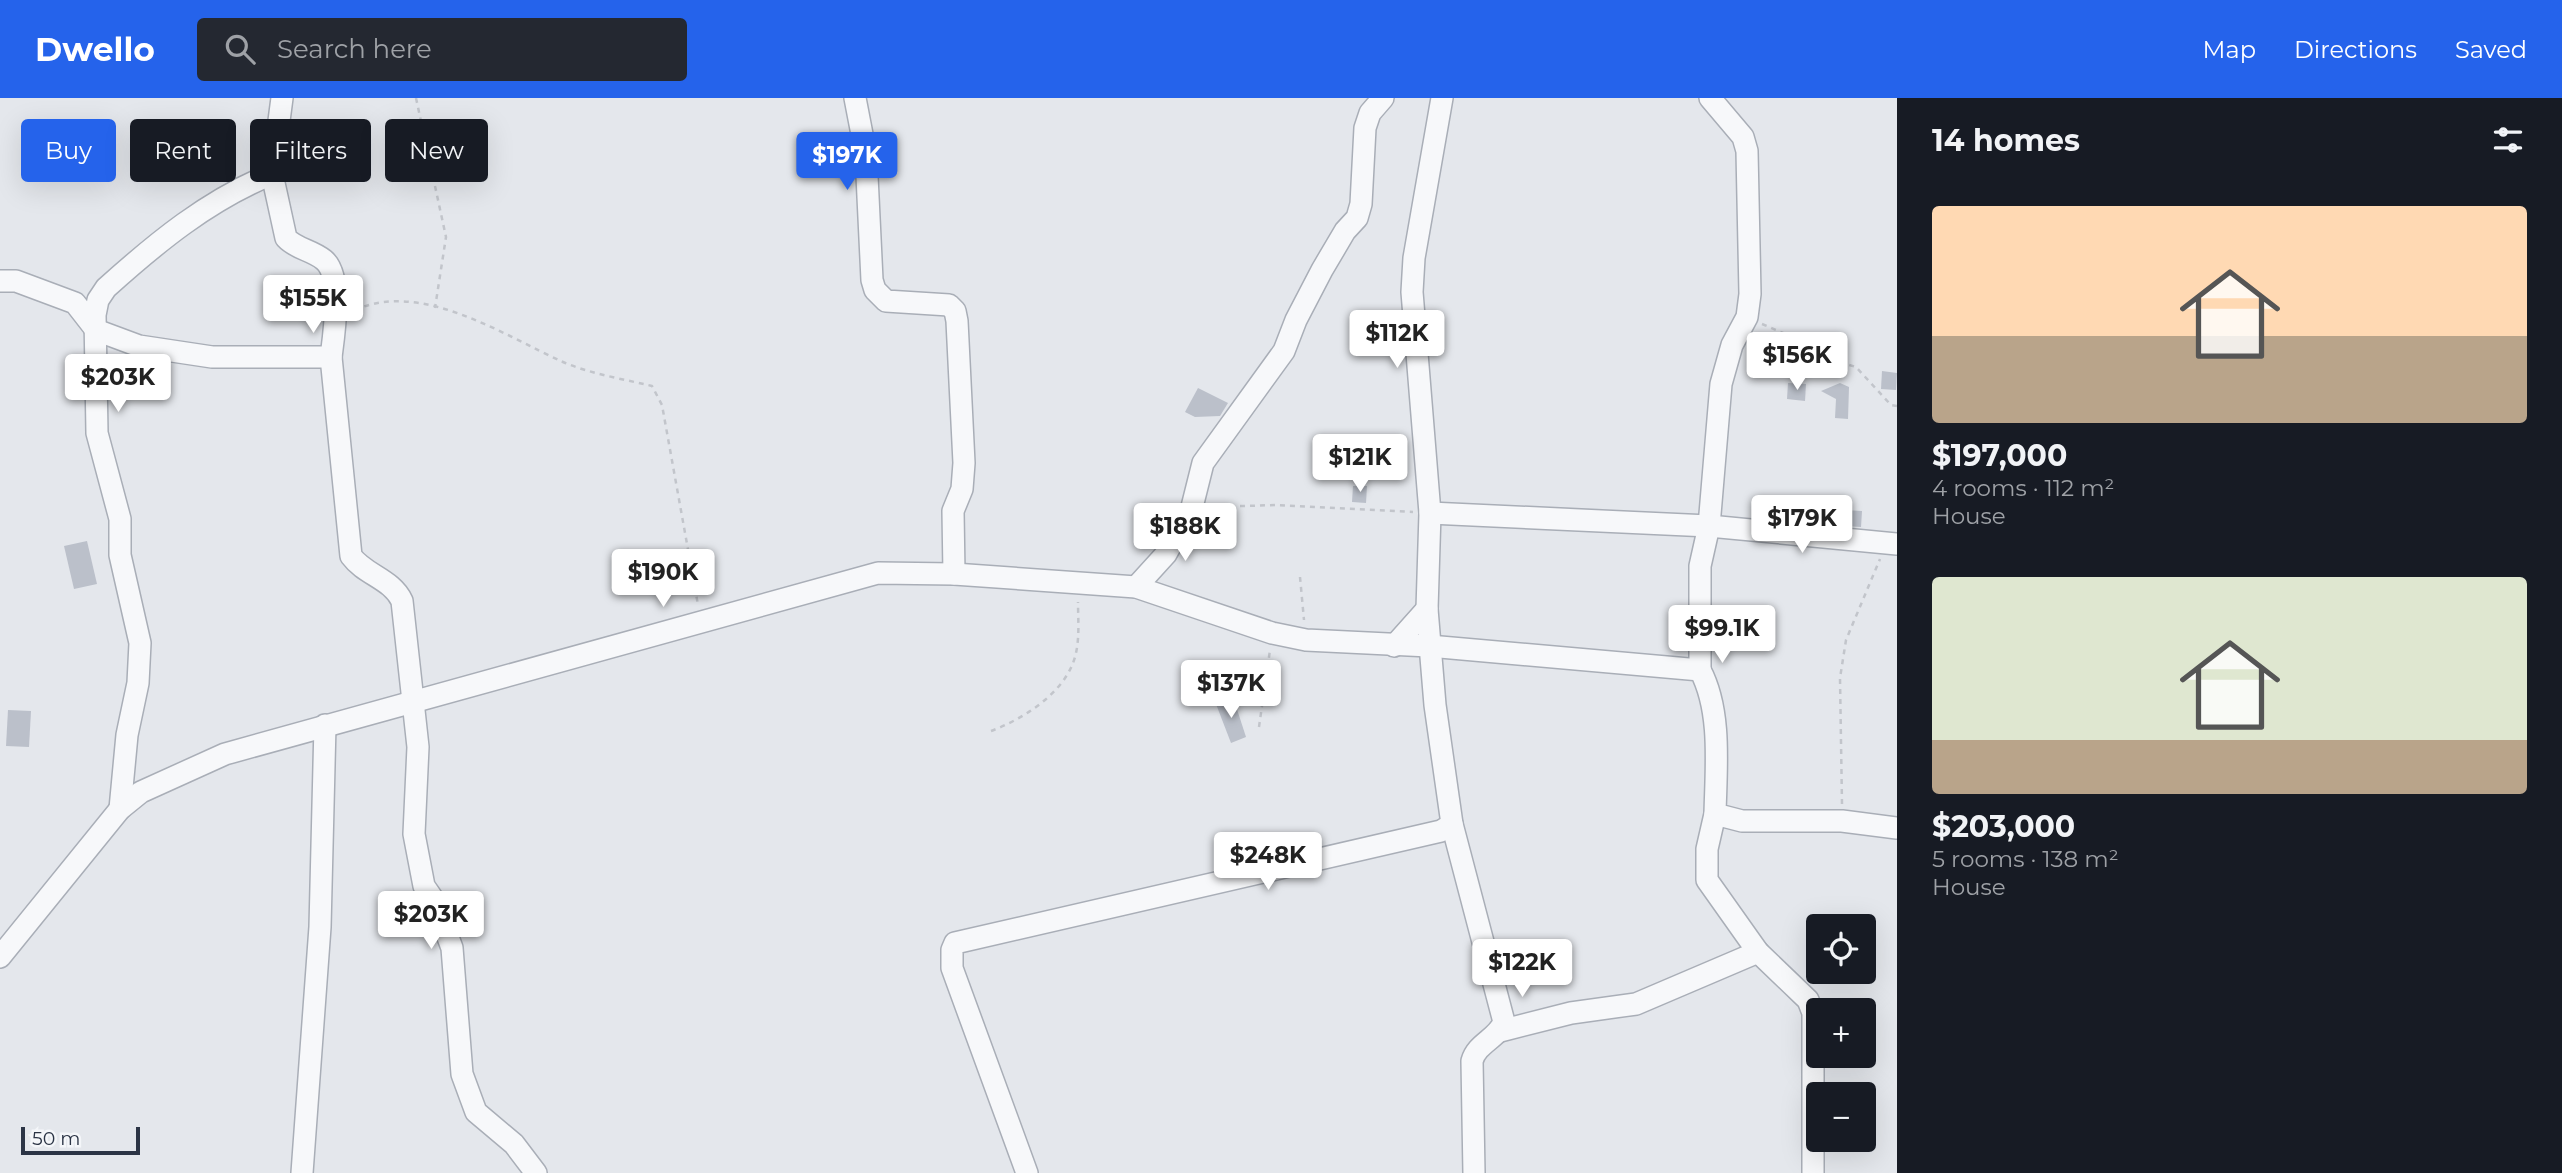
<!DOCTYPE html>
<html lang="en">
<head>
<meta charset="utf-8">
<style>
  :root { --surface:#171b24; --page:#242831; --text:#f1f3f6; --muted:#9ea1a6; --accent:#2563eb }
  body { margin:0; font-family:Montserrat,sans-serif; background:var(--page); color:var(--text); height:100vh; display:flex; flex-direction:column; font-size:26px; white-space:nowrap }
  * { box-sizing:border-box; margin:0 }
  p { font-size:23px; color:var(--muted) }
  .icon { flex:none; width:38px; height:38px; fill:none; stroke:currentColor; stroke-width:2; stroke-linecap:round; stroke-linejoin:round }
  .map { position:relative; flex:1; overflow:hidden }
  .sheet { display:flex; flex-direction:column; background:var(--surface); width:665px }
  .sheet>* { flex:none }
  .guide { position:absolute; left:21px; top:21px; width:665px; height:63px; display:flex; gap:14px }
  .buttons { position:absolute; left:1806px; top:816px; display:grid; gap:14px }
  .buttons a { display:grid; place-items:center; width:70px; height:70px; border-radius:7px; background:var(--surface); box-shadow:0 7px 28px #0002; font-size:35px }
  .scale { position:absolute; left:21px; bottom:18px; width:119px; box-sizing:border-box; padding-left:7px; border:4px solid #2b3445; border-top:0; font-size:19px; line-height:24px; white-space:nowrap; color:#2b3445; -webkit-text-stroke:5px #f4f6f9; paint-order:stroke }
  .price { position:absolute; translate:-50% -60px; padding:0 16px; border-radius:7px; background:#fff; color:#222; font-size:23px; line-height:46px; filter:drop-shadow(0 2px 4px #0008) }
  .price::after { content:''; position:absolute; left:50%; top:42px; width:21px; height:16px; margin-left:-10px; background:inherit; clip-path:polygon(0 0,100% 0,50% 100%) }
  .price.active { background:var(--accent); color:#fff }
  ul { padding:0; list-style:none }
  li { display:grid; align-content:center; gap:14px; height:371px; padding:0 35px }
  li span { display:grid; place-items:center; height:217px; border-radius:7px; color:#555 }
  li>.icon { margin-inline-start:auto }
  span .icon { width:126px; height:126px; fill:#fffc; stroke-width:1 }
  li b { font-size:30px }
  h2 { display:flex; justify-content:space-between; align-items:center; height:84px; padding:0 35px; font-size:30px }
  .pill { padding:0 24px; border-radius:7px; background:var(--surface); box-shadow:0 7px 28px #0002; font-size:24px; line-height:63px }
  .pill.active { background:var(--accent); color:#fff }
  header { display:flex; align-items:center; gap:42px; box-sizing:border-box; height:98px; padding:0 35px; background:var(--accent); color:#fff }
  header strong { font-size:33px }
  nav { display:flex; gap:38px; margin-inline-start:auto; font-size:24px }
  .search { width:490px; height:63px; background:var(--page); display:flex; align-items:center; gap:18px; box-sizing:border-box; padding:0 24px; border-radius:7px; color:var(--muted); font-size:26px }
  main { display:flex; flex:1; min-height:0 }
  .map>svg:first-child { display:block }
  .building { fill:#bbc0ca }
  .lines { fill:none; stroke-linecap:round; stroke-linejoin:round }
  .minor-casing { stroke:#a9aeb7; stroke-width:24 }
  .path { stroke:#c2c5cb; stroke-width:2.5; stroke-dasharray:5 5; stroke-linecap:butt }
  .minor { stroke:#f7f8fa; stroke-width:21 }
</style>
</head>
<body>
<header>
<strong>Dwello</strong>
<div class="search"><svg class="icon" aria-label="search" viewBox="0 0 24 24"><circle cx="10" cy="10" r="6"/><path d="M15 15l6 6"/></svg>Search here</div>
<nav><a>Map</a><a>Directions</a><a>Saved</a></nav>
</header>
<main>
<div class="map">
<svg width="1897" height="1075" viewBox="0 0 1897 1075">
  <rect width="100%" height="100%" fill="#e4e7ec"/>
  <g class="building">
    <path d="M1882,273L1897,275L1896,292L1881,291Z"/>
    <path d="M1788,285L1806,286L1805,303L1787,301Z"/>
    <path d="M1840,285L1849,289L1848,321L1835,320L1836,301L1821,293Z"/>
    <path d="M1198,290L1228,305L1220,318L1195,319L1185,314Z"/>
    <path d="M1353,388H1367L1366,405L1352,404Z"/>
    <path d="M1845,412L1862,413L1861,429L1844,428Z"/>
    <path d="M87,443L97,486L74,491L64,448Z"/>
    <path d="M1233,599L1246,639L1231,645L1216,606Z"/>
    <path d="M8,612L31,613L29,649L6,648Z"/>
  </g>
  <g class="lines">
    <defs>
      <g id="minor">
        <path d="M855,0L866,57L872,182L875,192L886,203L949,207L955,213L957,223L964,365L962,391L953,413L954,476"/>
        <path d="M272,76L286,140C296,151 312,152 324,162C343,178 334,236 331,259"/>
        <path d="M0,183H16L75,205L96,232L139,248L212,259H331L351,458C365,477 392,481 402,503L418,649L414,736L424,788L435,804L452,850L462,976L476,1014L514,1046L536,1075"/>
        <path d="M1430,415L1709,428L1897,446"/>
        <path d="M1136,489L1166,456L1192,409L1203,365L1284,253L1296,222L1322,172L1345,133L1357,120L1361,106L1365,30L1370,15L1383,0"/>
        <path d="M1394,548L1427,511"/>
        <path d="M1700,572V468L1709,428L1721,286L1732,247L1747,219L1750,196L1747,53L1743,39L1710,0"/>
        <path d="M120,711L127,637L138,585L140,545L120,457V421L97,335L95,217L98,202L106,190C156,145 208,102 272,76L282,0"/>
        <path d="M1715,716L1707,751V782L1758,854L1808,902L1813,915V1075"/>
        <path d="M1452,726L1504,924C1497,941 1477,945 1472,963L1474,1075"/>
        <path d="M0,859L120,711L141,694L225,656L878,475L954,476L1136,489L1272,535L1306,542L1429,548L1700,572C1722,613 1716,670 1715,716L1742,723H1842L1897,730"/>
        <path d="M1500,933L1571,915L1636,906L1758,854"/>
        <path d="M302,1075L320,829L325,627"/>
        <path d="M1027,1075L952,870V852L955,845L1441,733L1452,726L1435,607L1427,511L1430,415L1412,194L1414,160L1442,0"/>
      </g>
    </defs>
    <use href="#minor" class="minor-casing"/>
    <g class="path">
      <path d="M416,0L446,139L435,210"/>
      <path d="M355,212C422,182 503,237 563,264C591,276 623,281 652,288L662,307L698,507"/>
      <path d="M1762,226L1783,235L1792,250L1856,269L1891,307L1897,308"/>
      <path d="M1210,409L1277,407L1413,414"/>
      <path d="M1300,479L1304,522"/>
      <path d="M1259,629L1270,552"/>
      <path d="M991,633C1023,621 1065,595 1075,559C1080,541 1078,521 1078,504"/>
      <path d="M1842,706L1840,580L1846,542L1880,461"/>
    </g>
    <use href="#minor" class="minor"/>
  </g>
</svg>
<div class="buttons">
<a><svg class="icon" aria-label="locate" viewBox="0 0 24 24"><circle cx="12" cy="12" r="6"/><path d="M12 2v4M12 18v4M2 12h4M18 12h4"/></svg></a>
<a>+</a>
<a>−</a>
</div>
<div class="scale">50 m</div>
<b class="price active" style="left:847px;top:94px">$197K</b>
<b class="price" style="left:313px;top:237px">$155K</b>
<b class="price" style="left:1397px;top:272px">$112K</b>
<b class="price" style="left:1797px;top:294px">$156K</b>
<b class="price" style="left:118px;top:316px">$203K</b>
<b class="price" style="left:1360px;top:396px">$121K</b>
<b class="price" style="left:1802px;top:457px">$179K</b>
<b class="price" style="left:1185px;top:465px">$188K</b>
<b class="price" style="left:663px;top:511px">$190K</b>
<b class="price" style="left:1722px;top:567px">$99.1K</b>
<b class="price" style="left:1231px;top:622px">$137K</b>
<b class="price" style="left:1268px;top:794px">$248K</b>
<b class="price" style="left:431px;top:853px">$203K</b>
<b class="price" style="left:1522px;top:901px">$122K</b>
<div class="guide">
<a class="pill active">Buy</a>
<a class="pill">Rent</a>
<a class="pill">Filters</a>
<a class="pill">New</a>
</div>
</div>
<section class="sheet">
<h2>14 homes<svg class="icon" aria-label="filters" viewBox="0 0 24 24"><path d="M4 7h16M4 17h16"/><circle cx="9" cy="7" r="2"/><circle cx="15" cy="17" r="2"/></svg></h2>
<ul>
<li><span style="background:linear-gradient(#ffd9b3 60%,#b9a48a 0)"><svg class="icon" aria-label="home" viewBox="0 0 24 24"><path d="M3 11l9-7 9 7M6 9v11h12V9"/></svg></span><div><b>$197,000</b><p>4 rooms · 112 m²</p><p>House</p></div></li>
<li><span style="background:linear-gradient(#dfe7d0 75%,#b9a48a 0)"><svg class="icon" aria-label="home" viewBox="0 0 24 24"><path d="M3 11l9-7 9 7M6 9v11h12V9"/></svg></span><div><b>$203,000</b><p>5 rooms · 138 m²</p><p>House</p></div></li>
</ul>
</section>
</main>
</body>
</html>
